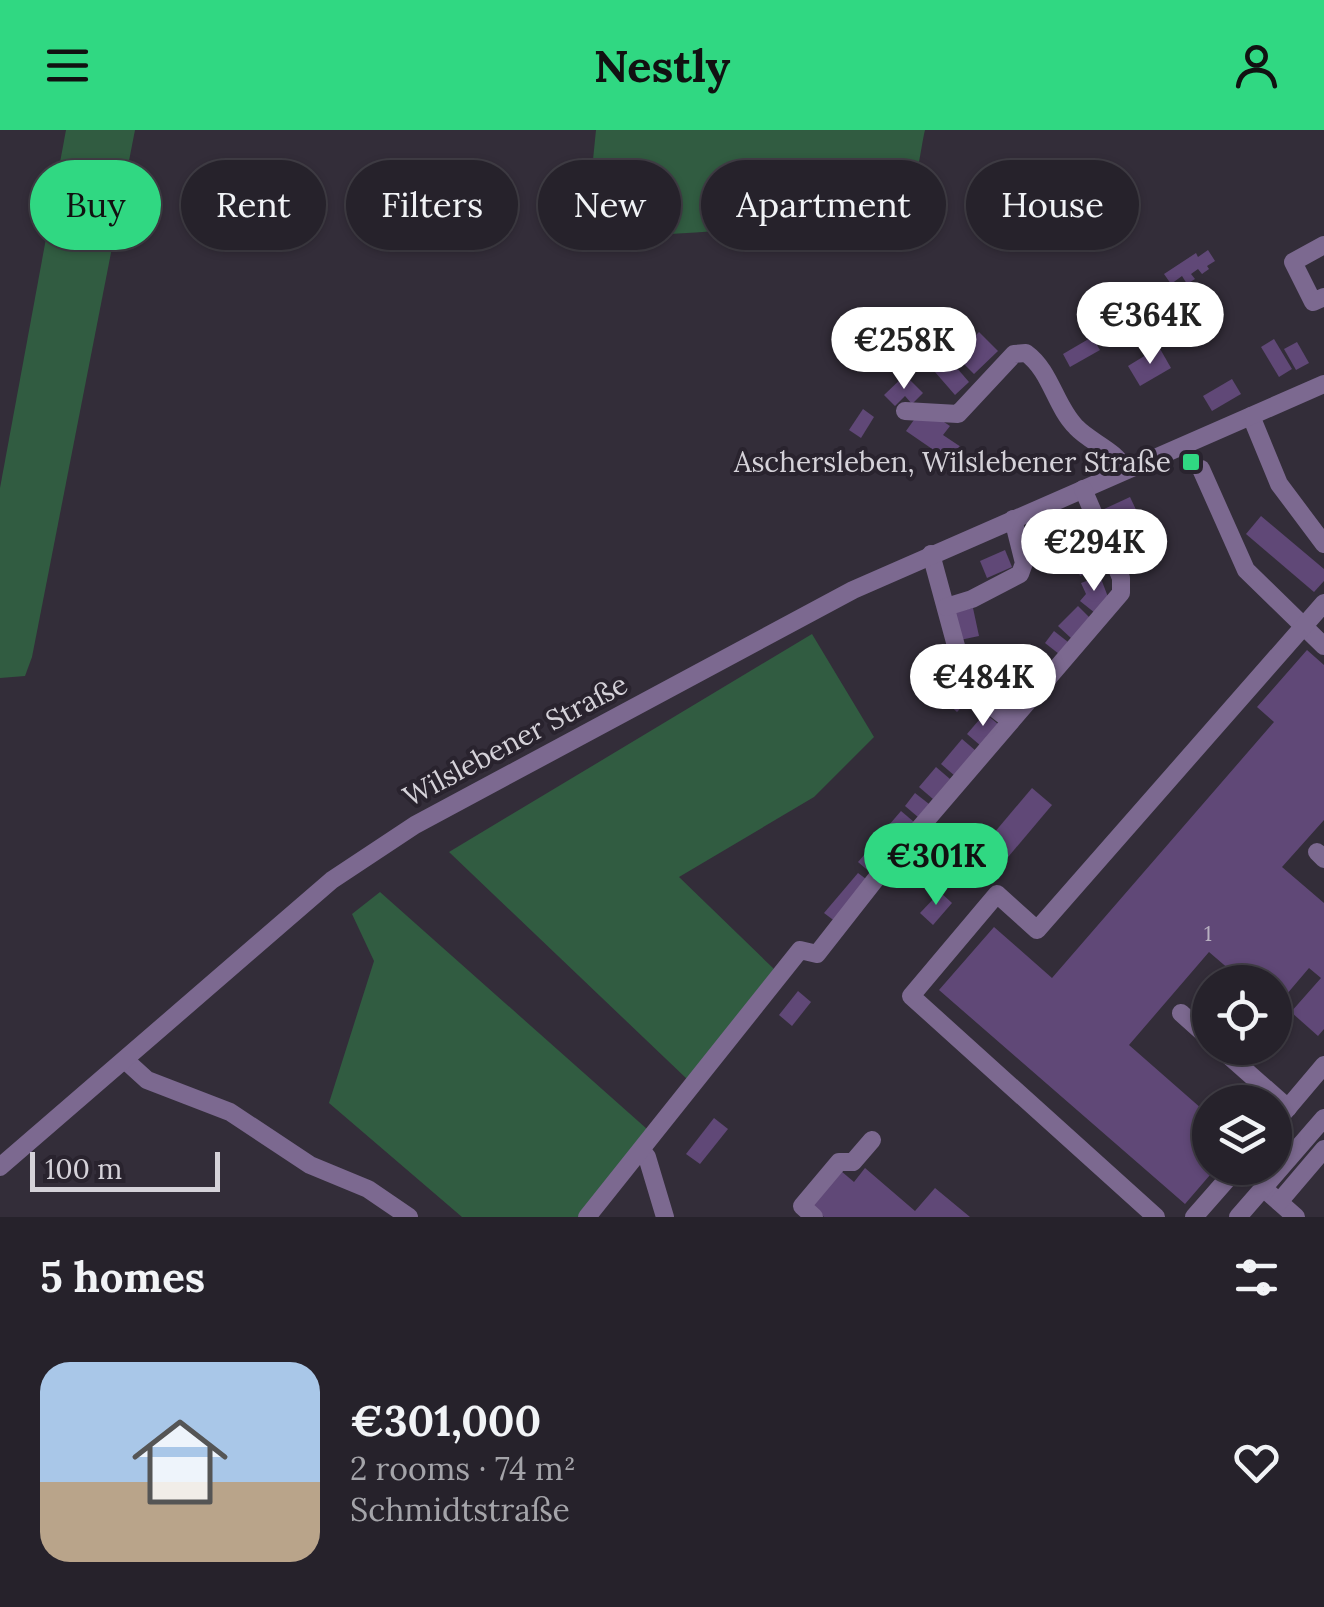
<!DOCTYPE html>
<html lang="en">
<head>
<meta charset="utf-8">
<style>
  :root { --surface:#26222b; --page:#2e2a33; --text:#f1f3f6; --muted:#a4a4a9; --line:#423f47; --accent:#30d882 }
  body { margin:0; font-family:Lora,serif; background:var(--page); color:var(--text); height:100vh; display:flex; flex-direction:column; font-size:38px; white-space:nowrap }
  * { box-sizing:border-box; margin:0 }
  p { font-size:32px; color:var(--muted) }
  .icon { flex:none; width:55px; height:55px; fill:none; stroke:currentColor; stroke-width:2; stroke-linecap:round; stroke-linejoin:round }
  .map { position:relative; height:1087px; overflow:hidden }
  .side { display:flex; flex-direction:column; background:var(--surface); flex:1 }
  .side>* { flex:none }
  .banner { position:absolute; left:30px; top:30px; width:1265px; height:90px; display:flex; gap:20px }
  .buttons { position:absolute; left:1192px; top:835px; display:grid; gap:20px }
  .buttons a { display:grid; place-items:center; width:100px; height:100px; border-radius:50%; background:var(--surface); box-shadow:0 2px 8px #0004,0 0 0 2px var(--line); font-size:50px }
  .scale { position:absolute; left:30px; bottom:25px; width:190px; box-sizing:border-box; padding-left:10px; border:5px solid #d5d2d9; border-top:0; font-size:28px; line-height:35px; white-space:nowrap; color:#d5d2d9; -webkit-text-stroke:8px #29232e; paint-order:stroke }
  .price { position:absolute; translate:-50% -85px; padding:0 22px; border-radius:35px; background:#fff; color:#222; font-size:32px; line-height:65px; filter:drop-shadow(0 2px 5px #0008) }
  .price::after { content:''; position:absolute; left:50%; top:60px; width:30px; height:22px; margin-left:-15px; background:inherit; clip-path:polygon(0 0,100% 0,50% 100%) }
  .price.selected { background:var(--accent); color:#111 }
  ul { padding:0; list-style:none }
  li { display:flex; align-items:center; gap:30px; height:250px; padding:0 40px }
  li span { display:grid; place-items:center; flex:none; width:280px; height:200px; border-radius:30px; color:#555 }
  li>.icon { margin-inline-start:auto }
  span .icon { width:120px; height:120px; fill:#fffc; stroke-width:1 }
  li b { font-size:42px }
  h2 { display:flex; justify-content:space-between; align-items:center; height:120px; padding:0 40px; font-size:42px }
  .pill { padding:0 35px; border-radius:45px; background:var(--surface); box-shadow:0 2px 8px #0004,0 0 0 2px var(--line); font-size:35px; line-height:90px }
  .pill.selected { background:var(--accent); color:#111 }
  header { display:flex; justify-content:space-between; align-items:center; height:130px; padding:0 40px; background:var(--accent); color:#111; font-size:45px; font-weight:700 }
  .map>svg:first-child { display:block }
  .green { fill:#315c41 }
  .building { fill:#604877 }
  .lines { fill:none; stroke-linecap:round; stroke-linejoin:round }
  .minor { stroke:#7c6990; stroke-width:18 }
  .poi-dot { fill:#30d882; stroke:#29232e; stroke-width:4 }
  .labels { text-anchor:middle; stroke-width:8; stroke-linejoin:round; paint-order:stroke }
  .number-label { font-size:22px; fill:#b8b0c0 }
  .poi-label { font-size:28px; fill:#d5d2d9; stroke:#29232e; text-anchor:end }
  .street-label { font-size:28px; fill:#d5d2d9; stroke:#29232e }
</style>
</head>
<body>
<header><svg class="icon" aria-label="menu" viewBox="0 0 24 24"><path d="M4 6h16M4 12h16M4 18h16"/></svg>Nestly<svg class="icon" aria-label="person" viewBox="0 0 24 24"><circle cx="12" cy="8" r="4"/><path d="M4 21q1-7 8-7t8 7"/></svg></header>
<div class="map">
<svg width="1324" height="1087" viewBox="0 0 1324 1087">
  <rect width="100%" height="100%" fill="#332d39"/>
  <g class="green">
    <path d="M66,0H135L32,527L25,546L0,548V358Z"/>
    <path d="M596,0H925C920,20 919,51 905,67C879,98 637,105 585,109Z"/>
    <path d="M812,504L874,607L814,667L679,747L774,839L687,949L449,722Z"/>
    <path d="M380,762L647,999L578,1087H462L329,973L374,831L352,784Z"/>
  </g>
  <g class="building">
    <path d="M1208,120L1215,131L1207,136L1209,139L1202,144L1198,139L1191,144L1195,149L1187,154L1182,146L1171,154L1164,144L1196,123L1198,127Z"/>
    <path d="M979,202L998,221L974,244L962,232L972,222L966,215Z"/>
    <path d="M1092,207L1100,220L1070,237L1063,224Z"/>
    <path d="M1274,209L1292,239L1279,247L1261,217Z"/>
    <path d="M1297,212L1309,233L1296,240L1284,219Z"/>
    <path d="M1159,217L1171,238L1140,256L1128,236Z"/>
    <path d="M949,229L969,252L955,265L935,242Z"/>
    <path d="M905,245L923,263L912,274L905,266L895,276L884,265Z"/>
    <path d="M1232,249L1241,264L1212,281L1203,266Z"/>
    <path d="M863,279L874,287L861,308L849,300Z"/>
    <path d="M929,282L950,296L943,305L964,319L954,334L906,301L916,287L922,291Z"/>
    <path d="M1130,367L1139,386L1111,399L1102,380Z"/>
    <path d="M1261,386L1324,439V451L1314,462L1246,404Z"/>
    <path d="M1075,390L1087,418L1070,425L1066,413L1055,418L1048,401Z"/>
    <path d="M1005,420L1012,437L987,448L980,431Z"/>
    <path d="M1090,424L1096,439L1080,446L1074,431Z"/>
    <path d="M1100,446L1108,467L1095,483L1080,471L1086,464L1081,453Z"/>
    <path d="M1078,476L1091,489L1072,509L1058,496Z"/>
    <path d="M973,478L979,506L960,510L954,482Z"/>
    <path d="M1054,501L1068,512L1059,524L1045,513Z"/>
    <path d="M980,514L985,532L996,543L983,558L968,544L962,519Z"/>
    <path d="M1039,518L1052,531L1034,551L1020,538Z"/>
    <path d="M1307,520L1324,535V690L1282,737L1324,773V899L1318,906L1291,882L1321,848L1309,838L1275,878V852H1244L1209,822L1129,915L1210,986V1038H1216L1185,1074L939,860L994,797L1052,848L1274,592L1257,577Z"/>
    <path d="M1018,543L1033,556L1012,581L997,568Z"/>
    <path d="M956,558L969,569L957,582L945,571Z"/>
    <path d="M985,583L999,595L981,616L967,604Z"/>
    <path d="M962,609L976,621L955,646L941,634Z"/>
    <path d="M936,637L950,649L933,669L919,657Z"/>
    <path d="M1032,658L1052,675L998,739L978,722Z"/>
    <path d="M915,663L929,674L918,687L905,676Z"/>
    <path d="M901,681L914,692L897,713L883,702Z"/>
    <path d="M879,708L892,719L872,744L858,732Z"/>
    <path d="M858,743L870,752L836,792L824,783Z"/>
    <path d="M940,762L952,773L933,795L920,783Z"/>
    <path d="M798,861L811,872L792,896L779,885Z"/>
    <path d="M714,988L728,999L700,1034L686,1024Z"/>
    <path d="M865,1038L915,1081L935,1058L970,1087H824L811,1076L841,1041L854,1052Z"/>
  </g>
  <g class="lines">
    <g class="minor">
      <path d="M1324,115L1293,132L1313,172L1324,167"/>
      <path d="M905,281L958,284L1014,224L1026,223C1051,241 1055,276 1076,297C1091,313 1116,320 1125,340"/>
      <path d="M1251,286L1279,354L1324,414"/>
      <path d="M1201,339L1246,440L1324,516"/>
      <path d="M931,424L965,549L977,565L1011,591"/>
      <path d="M946,477L972,469L1020,444L1024,433L1013,389"/>
      <path d="M1317,722L1324,729"/>
      <path d="M1181,883L1210,909"/>
      <path d="M1220,918L1288,978"/>
      <path d="M125,930L147,950L230,982L310,1035L368,1059L409,1087"/>
      <path d="M1275,993L1324,935"/>
      <path d="M642,1021L647,1027L665,1087"/>
      <path d="M0,1037L332,750L415,695L853,460L1324,254"/>
      <path d="M1270,1064L1296,1087"/>
      <path d="M1279,1072L1324,1019"/>
      <path d="M587,1087L800,820L817,824L875,750L1121,463V448L1083,359"/>
      <path d="M814,1087L802,1076L839,1032H853L872,1010"/>
      <path d="M1156,1087L911,866L997,764L1037,800L1324,473"/>
      <path d="M1194,1087L1237,1038"/>
      <path d="M1238,1087L1324,988"/>
    </g>
  </g>
  <rect class="poi-dot" x="1181" y="322" width="20" height="20" rx="5"/>
  <g class="labels">
    <g class="number-label">
      <text x="1208" y="811">1</text>
    </g>
    <g class="poi-label">
      <text x="1171" y="342">Aschersleben, Wilslebener Straße</text>
    </g>
    <g class="street-label">
      <text transform="translate(515 610) rotate(-28)" y="10">Wilslebener Straße</text>
    </g>
  </g>
</svg>
<div class="buttons">
<a><svg class="icon" aria-label="locate" viewBox="0 0 24 24"><circle cx="12" cy="12" r="6"/><path d="M12 2v4M12 18v4M2 12h4M18 12h4"/></svg></a>
<a><svg class="icon" aria-label="layers" viewBox="0 0 24 24"><path d="M12 4l9 5-9 5-9-5zM3 14l9 5 9-5"/></svg></a>
</div>
<div class="scale">100 m</div>
<b class="price" style="left:1150px;top:237px">€364K</b>
<b class="price" style="left:904px;top:262px">€258K</b>
<b class="price" style="left:1094px;top:464px">€294K</b>
<b class="price" style="left:983px;top:599px">€484K</b>
<b class="price selected" style="left:936px;top:778px">€301K</b>
<div class="banner">
<a class="pill selected">Buy</a>
<a class="pill">Rent</a>
<a class="pill">Filters</a>
<a class="pill">New</a>
<a class="pill">Apartment</a>
<a class="pill">House</a>
</div>
</div>
<section class="side">
<h2>5 homes<svg class="icon" aria-label="filters" viewBox="0 0 24 24"><path d="M4 7h16M4 17h16"/><circle cx="9" cy="7" r="2"/><circle cx="15" cy="17" r="2"/></svg></h2>
<ul>
<li><span style="background:linear-gradient(#a9c7e8 60%,#b9a48a 0)"><svg class="icon" aria-label="home" viewBox="0 0 24 24"><path d="M3 11l9-7 9 7M6 9v11h12V9"/></svg></span><div><b>€301,000</b><p>2 rooms · 74 m²</p><p>Schmidtstraße</p></div><svg class="icon" aria-label="heart" viewBox="0 0 24 24"><path d="M12 20l-8-8c-3-5 5-10 8-4 3-6 11-1 8 4z"/></svg></li>
</ul>
</section>
</body>
</html>
